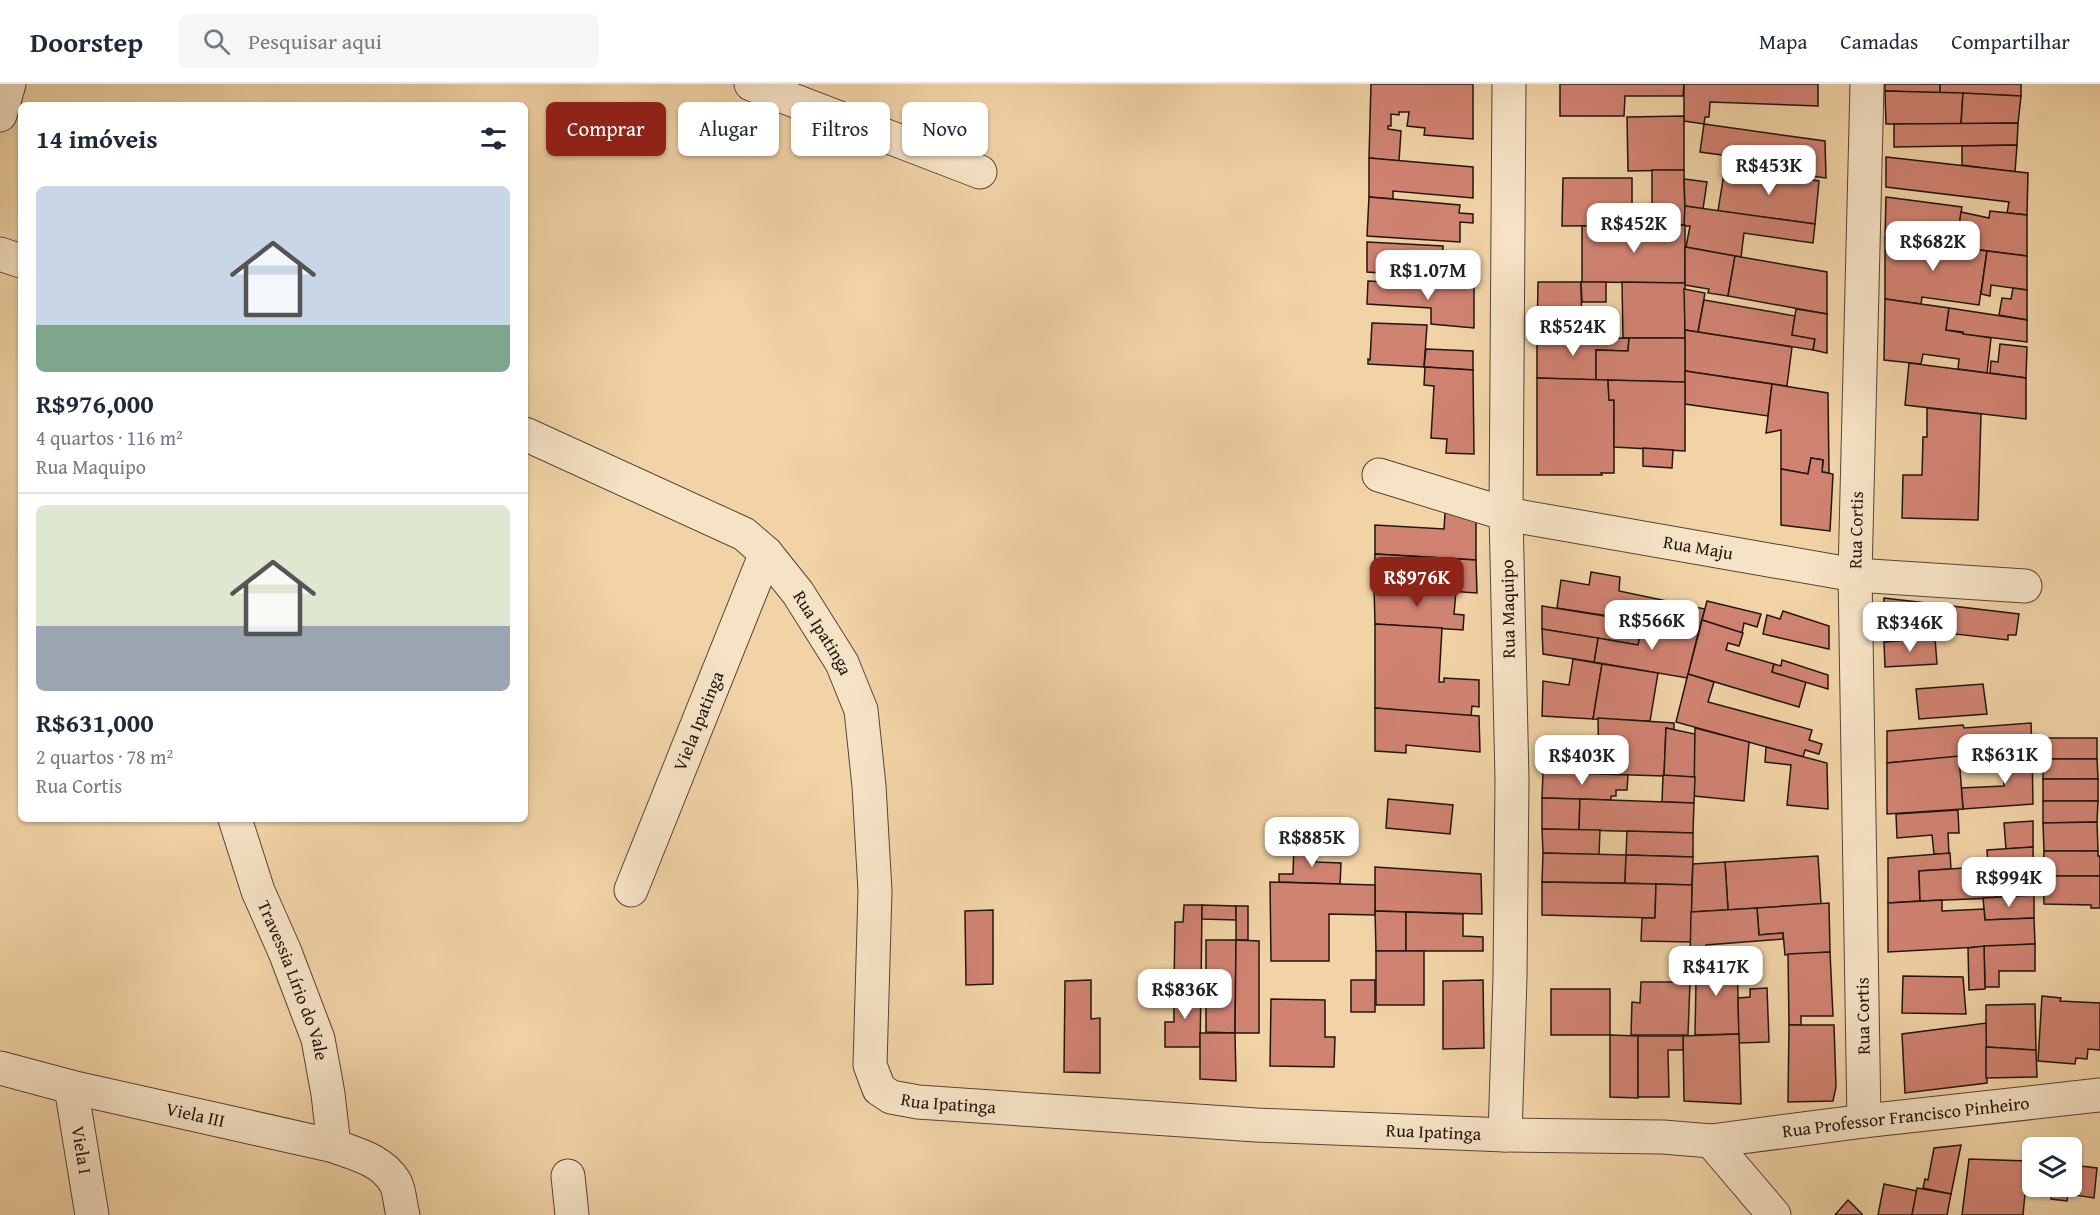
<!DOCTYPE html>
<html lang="pt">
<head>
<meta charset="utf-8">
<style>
  :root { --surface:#fff; --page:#f6f6f7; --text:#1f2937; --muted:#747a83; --line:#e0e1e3; --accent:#8f2418 }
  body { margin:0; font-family:"Gentium Book Plus",serif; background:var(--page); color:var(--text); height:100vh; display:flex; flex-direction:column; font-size:22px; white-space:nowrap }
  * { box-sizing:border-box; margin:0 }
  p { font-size:20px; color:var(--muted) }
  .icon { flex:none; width:33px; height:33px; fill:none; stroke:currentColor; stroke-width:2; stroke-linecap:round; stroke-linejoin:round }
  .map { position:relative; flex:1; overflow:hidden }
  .panel { position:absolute; left:18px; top:18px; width:510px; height:720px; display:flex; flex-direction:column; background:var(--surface); border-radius:9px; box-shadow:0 2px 4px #0004 }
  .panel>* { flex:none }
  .banner { position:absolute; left:546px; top:18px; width:570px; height:54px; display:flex; gap:12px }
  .fabs { position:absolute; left:2022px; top:1053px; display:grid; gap:12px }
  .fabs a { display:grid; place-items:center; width:60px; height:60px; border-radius:9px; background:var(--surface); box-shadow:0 2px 4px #0004; font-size:30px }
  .price { position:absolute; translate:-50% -51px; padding:0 14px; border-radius:12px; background:#fff; color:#222; font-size:20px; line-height:39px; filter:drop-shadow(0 2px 3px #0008) }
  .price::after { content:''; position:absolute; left:50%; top:36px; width:18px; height:14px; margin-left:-9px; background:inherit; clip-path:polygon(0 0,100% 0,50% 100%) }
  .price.active { background:var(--accent); color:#fff }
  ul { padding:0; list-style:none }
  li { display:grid; align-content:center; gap:12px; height:318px; padding:0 18px }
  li+li { border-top:2px solid var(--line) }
  li span { display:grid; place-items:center; height:186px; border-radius:9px; color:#555 }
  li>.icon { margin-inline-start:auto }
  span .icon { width:108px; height:108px; fill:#fffc; stroke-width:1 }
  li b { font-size:26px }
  h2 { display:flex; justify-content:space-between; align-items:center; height:72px; padding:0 18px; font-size:26px }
  .tag { padding:0 21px; border-radius:9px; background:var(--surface); box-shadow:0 2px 4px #0004; font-size:21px; line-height:54px }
  .tag.active { background:var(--accent); color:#fff }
  header { display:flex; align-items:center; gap:36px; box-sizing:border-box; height:84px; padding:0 30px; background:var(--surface); border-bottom:2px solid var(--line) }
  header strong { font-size:28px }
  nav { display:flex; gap:33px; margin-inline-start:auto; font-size:21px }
  .search { width:420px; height:54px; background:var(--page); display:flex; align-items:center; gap:15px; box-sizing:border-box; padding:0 21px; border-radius:9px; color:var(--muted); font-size:22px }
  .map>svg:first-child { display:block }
  .building { fill:#d18372; stroke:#20160f; stroke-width:1.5 }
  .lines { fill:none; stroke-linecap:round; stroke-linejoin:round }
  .minor-casing { stroke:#544535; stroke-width:35 }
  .minor { stroke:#f6e2c5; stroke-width:33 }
  .labels { text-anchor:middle; stroke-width:4.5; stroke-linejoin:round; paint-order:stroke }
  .street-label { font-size:18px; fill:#20160f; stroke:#f6e2c5 }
</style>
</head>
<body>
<header>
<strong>Doorstep</strong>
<div class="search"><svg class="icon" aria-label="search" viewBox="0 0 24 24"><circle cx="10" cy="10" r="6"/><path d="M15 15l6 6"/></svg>Pesquisar aqui</div>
<nav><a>Mapa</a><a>Camadas</a><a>Compartilhar</a></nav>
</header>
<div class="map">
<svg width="2100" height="1131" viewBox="0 0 2100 1131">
  <rect width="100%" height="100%" fill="#f1d3a6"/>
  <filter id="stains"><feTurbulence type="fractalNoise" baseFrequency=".00333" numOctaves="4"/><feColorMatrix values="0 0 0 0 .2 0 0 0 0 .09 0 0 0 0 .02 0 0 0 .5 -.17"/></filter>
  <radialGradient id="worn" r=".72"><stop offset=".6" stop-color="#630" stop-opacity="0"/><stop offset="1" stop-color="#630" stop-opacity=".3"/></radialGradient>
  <g class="building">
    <path d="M1371,0H1473V55L1424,51L1425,44L1407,42L1409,28H1399V31L1391,30V42H1388V45L1401,47L1399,77L1369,74Z"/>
    <path d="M1560,0H1684L1683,12H1625L1624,32H1560Z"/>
    <path d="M1684,0H1818V22L1710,18L1709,33H1705L1704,40L1684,37Z"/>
    <path d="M1885,0H1940V9L1885,7Z"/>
    <path d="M1940,0H2021V12L1940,9Z"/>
    <path d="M1885,7L1963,9L1961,40H1886Z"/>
    <path d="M1963,9L2021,12L2018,39L1961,40Z"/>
    <path d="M1684,32V86L1628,87L1627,33Z"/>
    <path d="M2018,39L2017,61L1894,63V40Z"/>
    <path d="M1704,40L1825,57L1826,94L1788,89L1790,80L1700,68Z"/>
    <path d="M2017,61L2015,88L1962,81V62Z"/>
    <path d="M1886,73L2028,89L2027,131L2007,129L2009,118L1886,103Z"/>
    <path d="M1369,74L1473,83V114L1393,107V115L1369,113Z"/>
    <path d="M1725,83L1819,97L1815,140L1718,127Z"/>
    <path d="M1652,86H1684L1685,141H1652Z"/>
    <path d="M1563,94H1632V122H1637V127H1652V141L1562,142Z"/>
    <path d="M1684,95L1707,98L1703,125L1685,122Z"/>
    <path d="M1369,113L1460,121L1459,129L1473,130V139L1460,138V158L1367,152Z"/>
    <path d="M1886,113L1962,123L1956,163L1885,154Z"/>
    <path d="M1685,122L1815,140L1813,159L1744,149L1741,173L1686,163L1690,142H1684Z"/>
    <path d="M1990,127L2027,131V172L1956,163L1961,128L1989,134Z"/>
    <path d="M1685,141V199L1582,198V142Z"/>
    <path d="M1885,154L1987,167L1979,221L1922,213L1921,220L1885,215Z"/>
    <path d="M1367,158L1443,162L1441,193L1367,188Z"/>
    <path d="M1685,163L1735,172L1728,212L1708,209L1709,205L1685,201Z"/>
    <path d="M1987,167L2027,172V206L1991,201L1990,212L1981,210Z"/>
    <path d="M1735,172L1827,188V230L1728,212Z"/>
    <path d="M1368,197L1474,203V244L1431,240V224L1367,220Z"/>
    <path d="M1538,198H1581L1582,255H1537Z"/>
    <path d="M1581,198H1606V218H1582Z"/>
    <path d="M1622,198L1685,199V254H1623Z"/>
    <path d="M2013,204L2027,206V236L1999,231L2002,214L2011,215Z"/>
    <path d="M1684,205L1705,209L1698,248L1685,246Z"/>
    <path d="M1885,215L1949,224L1946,246L1991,254L1987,289L1958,285L1959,275L1923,270L1921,280L1884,276Z"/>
    <path d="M1704,216L1795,232L1792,251L1815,255L1813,266L1698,248Z"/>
    <path d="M1949,224L2027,236V258L1963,250V248L1946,246Z"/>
    <path d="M1796,225L1827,230V269L1813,266L1815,255L1792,251Z"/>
    <path d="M1372,239L1427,241L1424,283L1368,280V275L1370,276Z"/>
    <path d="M1685,246L1792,263L1787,302L1685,287Z"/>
    <path d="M1629,254L1628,267L1596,266V296L1537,294V255Z"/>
    <path d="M1629,254H1685V298L1596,296V266L1628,267Z"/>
    <path d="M2000,260L2027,263L2026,294L1990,289L1991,277L1998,278Z"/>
    <path d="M1426,265L1473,267V286L1424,283Z"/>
    <path d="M1909,279L2026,294V335L1905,321Z"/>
    <path d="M1425,283L1473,286L1474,370L1446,369L1447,355L1431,354L1434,302L1424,301Z"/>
    <path d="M1685,287L1772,300L1768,332L1685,320Z"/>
    <path d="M1537,294L1608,296L1609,316H1614V389H1601L1602,391H1537Z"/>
    <path d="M1608,296L1685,298V367L1614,363V316H1609Z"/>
    <path d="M1772,300L1828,309L1829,389L1822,388L1823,376L1811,374L1808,390L1781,385V346L1766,349Z"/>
    <path d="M1927,324L1981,330L1978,436L1902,434L1903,391H1922L1923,353H1927Z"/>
    <path d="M1643,364L1673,366L1672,384L1643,382Z"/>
    <path d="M1811,374L1823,376L1822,388L1833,390L1830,447L1781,441V385L1808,390Z"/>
    <path d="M1445,429L1476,430V476L1375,470V441L1444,445Z"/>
    <path d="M1375,470L1476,476L1477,509L1374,502Z"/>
    <path d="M1591,488L1620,493L1619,507L1705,525L1699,546L1557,524L1561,496L1589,501Z"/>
    <path d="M1374,502L1456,507L1454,530L1464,531L1463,546L1375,540Z"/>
    <path d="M1884,514L2019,530L2016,551H2008V556L1938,548V551L1884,545Z"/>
    <path d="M1707,517L1761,530L1757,543L1744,539L1742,549L1702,536Z"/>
    <path d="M1542,522L1661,541L1660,548L1642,544L1638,561L1542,545Z"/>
    <path d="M1783,527L1829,542V565L1763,550L1767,531L1780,535Z"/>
    <path d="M1702,536L1743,549L1739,562L1728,559L1726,566L1774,580L1772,588L1806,598L1799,623L1688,590Z"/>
    <path d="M1375,540L1442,544L1439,598H1444V594L1479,596V623L1472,622L1471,632L1375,624Z"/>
    <path d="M1661,541L1699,546L1687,594L1594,578L1598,554L1638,561L1642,544L1660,548Z"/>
    <path d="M1542,545L1598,554L1594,578L1543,570Z"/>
    <path d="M1935,554L1937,580L1885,583L1884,558Z"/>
    <path d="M1573,575L1602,580L1593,635L1542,632L1543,597L1569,601Z"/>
    <path d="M1782,576L1828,591V605L1772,588L1774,580L1781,582Z"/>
    <path d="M1602,580L1658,589L1650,637L1593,635Z"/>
    <path d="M1688,590L1714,598L1708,618L1812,646L1809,656L1822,660L1819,670L1805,666L1803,673L1676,638Z"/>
    <path d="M1983,600L1987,630L1919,635L1916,605Z"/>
    <path d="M1375,624L1479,632L1480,668L1406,661V669L1375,667Z"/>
    <path d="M1598,634L1674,639V646L1666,644L1664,692L1599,690Z"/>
    <path d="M2031,639L2032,666L1887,679V647L1963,641L1964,644Z"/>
    <path d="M1666,644L1695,650V693L1664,692Z"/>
    <path d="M1695,644L1749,658L1744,717L1694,712Z"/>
    <rect x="2043" y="654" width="54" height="21"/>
    <path d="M1572,655L1598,656L1599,690L1572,689Z"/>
    <path d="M1766,663L1827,679L1828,725L1787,721L1791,681L1765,678Z"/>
    <path d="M2032,666L2033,720L1963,725L1961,704L2004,702L2001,668Z"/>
    <path d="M1959,672L1963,725L1887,730V679Z"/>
    <path d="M2043,675H2097L2098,695H2043Z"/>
    <path d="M1543,688L1628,691L1627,706H1616V712H1611V716L1542,714Z"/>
    <path d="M1663,691L1695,693L1694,719L1662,718Z"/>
    <rect x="2043" y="695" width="55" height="22"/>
    <path d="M1542,714L1580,715L1579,746L1542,745Z"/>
    <path d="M1388,715L1453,721L1450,750L1386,744Z"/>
    <path d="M1580,715L1694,719L1693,749L1579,746Z"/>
    <path d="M2043,717H2098L2097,738L2043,739Z"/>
    <path d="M1958,726L1959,749H1948L1949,770H1934L1932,751L1897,754L1896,730Z"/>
    <path d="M2033,737V763L2006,765L2004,739Z"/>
    <path d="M2097,738L2098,767H2044L2043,739Z"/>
    <path d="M1542,745L1600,746L1599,771L1543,769Z"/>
    <path d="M1627,747L1693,749V773L1626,771Z"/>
    <path d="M1294,761L1318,762L1316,778L1341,779L1340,800L1279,798V790H1293Z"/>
    <path d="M2033,763L2034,811L1996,814L1994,782L1988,783L1987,766Z"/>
    <path d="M2044,767H2098V772H2100V792H2043Z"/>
    <path d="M1543,769L1626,771L1625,799L1542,798Z"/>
    <path d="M1950,769L1951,785L1919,787L1920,817L1888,819V774Z"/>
    <path d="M1626,771L1693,773L1692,801L1625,799Z"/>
    <path d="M1818,772L1821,820L1728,826L1725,778Z"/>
    <path d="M1725,778L1728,826L1691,828L1693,780Z"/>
    <path d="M1994,782L1996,814L1920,817L1919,787Z"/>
    <path d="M1375,783L1481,790L1482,830L1375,827Z"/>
    <path d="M2043,792H2100V824H2091V821L2044,820Z"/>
    <path d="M1270,798L1375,801V831L1329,830V877H1271Z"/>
    <path d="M1542,798L1656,800L1655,834L1542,831Z"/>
    <path d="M1656,800L1692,801L1691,858L1641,857L1642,834H1655Z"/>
    <path d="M2034,811V834L1985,836L1983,814Z"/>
    <path d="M1942,816V827L1984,825L1985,836L2034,834L2035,860L1888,868V819Z"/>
    <path d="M1829,819L1830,868L1785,871L1783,849L1759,851L1757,824Z"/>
    <path d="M1184,821H1202L1201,905L1174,904L1175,838H1183Z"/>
    <path d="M1202,821L1236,822V836L1202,835Z"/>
    <rect x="1236" y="822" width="12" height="34"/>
    <path d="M1757,824L1759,851L1783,849V855L1706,861L1708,876L1690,877L1691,828Z"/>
    <path d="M993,826V900L966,901L965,827Z"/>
    <path d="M1375,827L1406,828V867H1376Z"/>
    <path d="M1406,828L1463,830V852L1483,853V867H1406Z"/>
    <path d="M1206,856H1236L1235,949L1206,948Z"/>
    <path d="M1236,856L1259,857V949H1235Z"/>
    <path d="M2035,860V887H1999V903H1985L1984,862Z"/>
    <path d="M1984,862L1985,905L1969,906L1968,864Z"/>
    <rect x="1376" y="867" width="48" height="54"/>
    <path d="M1830,868L1833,932H1801V941H1789L1788,870Z"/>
    <path d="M1737,875L1739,950L1695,951L1696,898H1690V877Z"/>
    <path d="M1903,892L1963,893L1966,930L1902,929Z"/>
    <path d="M1091,896V935L1100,934V989L1064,988L1065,897Z"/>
    <rect x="1351" y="896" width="24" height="32"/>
    <path d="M1483,896L1484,964L1443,965V897Z"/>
    <path d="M1641,898H1690L1688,951H1631L1632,918L1640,919Z"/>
    <path d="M1174,904L1201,905L1200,963H1165V938H1174Z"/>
    <path d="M1767,904L1769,958L1739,959L1738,914L1750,913V905Z"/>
    <rect x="1551" y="905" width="59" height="46"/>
    <path d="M2042,912L2061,914L2060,917L2100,919V966L2088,965L2087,975L2076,974L2075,980L2038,977Z"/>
    <path d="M1271,915L1325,916V953H1335L1334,983L1270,982Z"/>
    <path d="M2035,920L2036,966L1986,963V921Z"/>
    <path d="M1986,939L1987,999L1905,1009L1902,950Z"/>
    <path d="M1789,941H1834L1836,1003L1833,1017L1788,1018Z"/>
    <path d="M1200,949H1235L1236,997L1200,995Z"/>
    <path d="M1739,950L1741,1020L1684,1017L1683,952Z"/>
    <path d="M1610,951L1638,952V1014L1610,1013Z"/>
    <path d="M1638,952H1683V966H1668L1669,1013H1638Z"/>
    <path d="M1986,963L2036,966L2037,993L1986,994Z"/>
    <path d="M1961,1061L1951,1110L1923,1104L1925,1095L1928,1096L1934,1064Z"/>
    <path d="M1969,1075L2028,1077L2023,1131H1962Z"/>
    <path d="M2072,1081L2097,1084L2094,1114L2068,1110L2067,1117L2051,1115L2053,1102H2072Z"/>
    <path d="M1884,1100L1917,1107L1912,1131H1878Z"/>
    <path d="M1917,1104L1951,1110L1947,1131H1912Z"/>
    <path d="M1848,1116L1862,1130L1861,1131H1835Z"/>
  </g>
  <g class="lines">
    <defs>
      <g id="minor">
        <path d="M751,0L980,88"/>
        <path d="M0,31L9,0"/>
        <path d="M0,170L21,177"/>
        <path id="s1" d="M525,350L744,450L766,469L798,509L842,579L861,626L869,702L875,807L870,981L879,1005L891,1013L918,1018L1256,1041L1505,1051L1663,1053L1711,1057L1864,1037L2100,1011"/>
        <path id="s2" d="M1379,391L1506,430L1855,491L2025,502"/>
        <path id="s3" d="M235,735L258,807L285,868L318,955L328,1010L334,1062"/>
        <path id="s4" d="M631,806L766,469"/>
        <path id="s5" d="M0,984L71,1003L334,1062C356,1070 382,1076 395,1098C400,1107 400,1121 403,1131"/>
        <path id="s6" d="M71,1003L92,1131"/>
        <path id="s7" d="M1864,1037L1855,491L1867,0"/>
        <path d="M1505,1051L1510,893L1512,696L1506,430L1509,0"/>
        <path d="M1711,1057L1774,1131"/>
        <path d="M568,1092L572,1131"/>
      </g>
    </defs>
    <use href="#minor" class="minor-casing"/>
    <use href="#minor" class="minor"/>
  </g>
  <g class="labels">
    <g class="street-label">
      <text dy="6" stroke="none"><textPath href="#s7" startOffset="591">Rua Cortis</textPath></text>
      <text dy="6" stroke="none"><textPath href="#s2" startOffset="328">Rua Maju</textPath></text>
      <text transform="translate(1508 525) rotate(-91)" y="6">Rua Maquipo</text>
      <text dy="6" stroke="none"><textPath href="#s1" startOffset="368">Rua Ipatinga</textPath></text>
      <text dy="6" stroke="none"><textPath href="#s4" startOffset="182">Viela Ipatinga</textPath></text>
      <text dy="6" stroke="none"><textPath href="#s3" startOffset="172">Travessia Lírio do Vale</textPath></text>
      <text transform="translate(1863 932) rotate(-91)" y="6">Rua Cortis</text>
      <text dy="6" stroke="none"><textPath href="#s1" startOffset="908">Rua Ipatinga</textPath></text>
      <text dy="6" stroke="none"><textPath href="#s5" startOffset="201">Viela III</textPath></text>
      <text dy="6" stroke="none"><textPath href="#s1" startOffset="1868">Rua Professor Francisco Pinheiro</textPath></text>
      <text dy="6" stroke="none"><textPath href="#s1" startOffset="1394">Rua Ipatinga</textPath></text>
      <text dy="6" stroke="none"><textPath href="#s6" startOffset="64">Viela I</textPath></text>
    </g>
  </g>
  <rect width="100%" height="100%" filter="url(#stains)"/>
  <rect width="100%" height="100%" fill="url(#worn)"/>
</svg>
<div class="fabs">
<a><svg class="icon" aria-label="layers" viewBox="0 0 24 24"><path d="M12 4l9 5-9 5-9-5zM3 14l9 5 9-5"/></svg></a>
</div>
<b class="price" style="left:1769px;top:112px">R$453K</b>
<b class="price" style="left:1634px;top:170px">R$452K</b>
<b class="price" style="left:1933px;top:188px">R$682K</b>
<b class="price" style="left:1428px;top:217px">R$1.07M</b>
<b class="price" style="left:1573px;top:273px">R$524K</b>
<b class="price active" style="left:1417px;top:524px">R$976K</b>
<b class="price" style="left:1652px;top:567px">R$566K</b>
<b class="price" style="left:1910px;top:569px">R$346K</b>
<b class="price" style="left:2005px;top:701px">R$631K</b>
<b class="price" style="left:1582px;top:702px">R$403K</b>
<b class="price" style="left:1312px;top:784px">R$885K</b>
<b class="price" style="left:2009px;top:824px">R$994K</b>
<b class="price" style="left:1716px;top:913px">R$417K</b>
<b class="price" style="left:1185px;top:936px">R$836K</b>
<div class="banner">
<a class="tag active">Comprar</a>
<a class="tag">Alugar</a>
<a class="tag">Filtros</a>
<a class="tag">Novo</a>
</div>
<section class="panel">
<h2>14 imóveis<svg class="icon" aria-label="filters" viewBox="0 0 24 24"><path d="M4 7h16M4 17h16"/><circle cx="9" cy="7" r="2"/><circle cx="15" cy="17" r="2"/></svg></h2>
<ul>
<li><span style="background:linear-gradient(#c9d6e8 75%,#7fa58c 0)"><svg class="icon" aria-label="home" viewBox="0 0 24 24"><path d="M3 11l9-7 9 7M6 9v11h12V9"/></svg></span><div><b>R$976,000</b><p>4 quartos · 116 m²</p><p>Rua Maquipo</p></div></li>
<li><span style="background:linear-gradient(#dfe7d0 65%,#9aa5b1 0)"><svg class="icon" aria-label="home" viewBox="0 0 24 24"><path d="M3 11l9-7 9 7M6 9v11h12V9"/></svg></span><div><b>R$631,000</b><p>2 quartos · 78 m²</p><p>Rua Cortis</p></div></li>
</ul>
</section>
</div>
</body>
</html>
